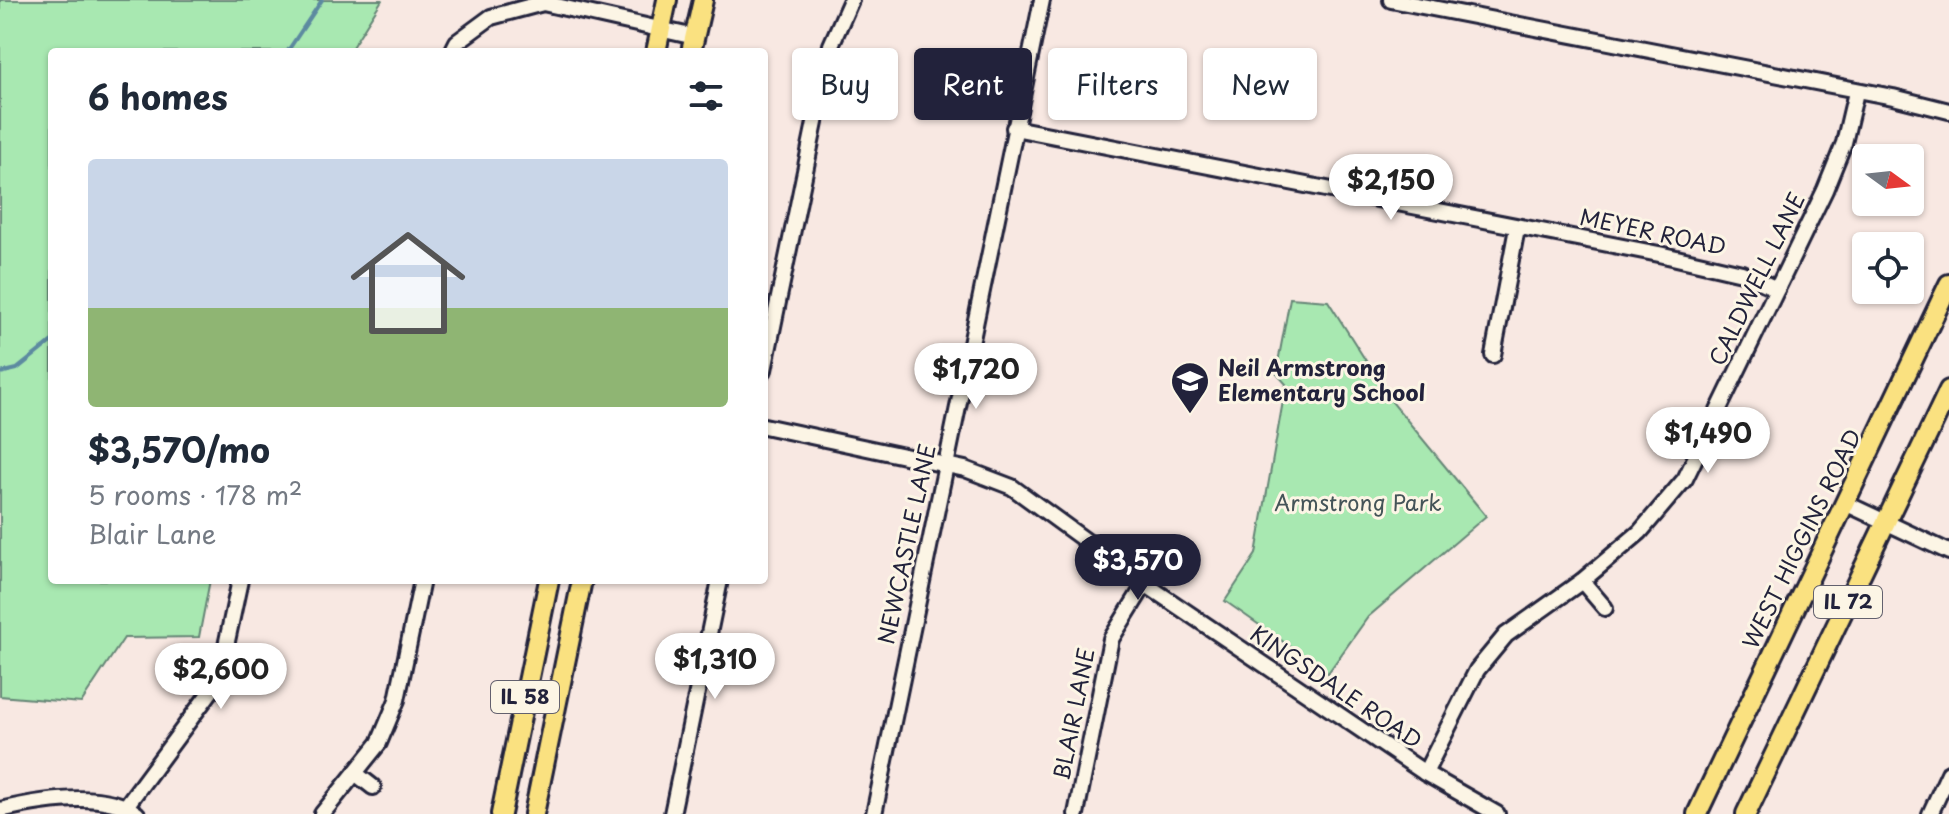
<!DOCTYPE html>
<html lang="en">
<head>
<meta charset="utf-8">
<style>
  :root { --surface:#fff; --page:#f2f2f3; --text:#1f2937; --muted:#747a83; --line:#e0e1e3; --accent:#22223b }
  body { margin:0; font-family:"Playpen Sans",sans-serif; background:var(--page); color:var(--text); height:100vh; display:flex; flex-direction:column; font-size:30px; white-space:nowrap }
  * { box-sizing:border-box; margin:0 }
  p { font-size:26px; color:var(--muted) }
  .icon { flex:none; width:44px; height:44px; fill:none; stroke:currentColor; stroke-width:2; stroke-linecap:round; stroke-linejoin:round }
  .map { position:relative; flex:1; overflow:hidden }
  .side { position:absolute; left:48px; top:48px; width:720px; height:536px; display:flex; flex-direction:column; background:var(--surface); border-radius:8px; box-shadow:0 2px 6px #0004 }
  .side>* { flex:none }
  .hud { position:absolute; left:792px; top:48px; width:760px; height:72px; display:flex; gap:16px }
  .needle { width:52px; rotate:105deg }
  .controls { position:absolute; left:1852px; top:144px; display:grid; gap:16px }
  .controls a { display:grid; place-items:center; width:72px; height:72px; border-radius:8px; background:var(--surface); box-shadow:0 2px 6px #0004; font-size:40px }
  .price { position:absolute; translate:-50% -68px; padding:0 18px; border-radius:28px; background:#fff; color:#222; font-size:26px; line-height:52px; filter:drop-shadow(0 2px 4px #0008) }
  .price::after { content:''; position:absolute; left:50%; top:48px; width:24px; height:18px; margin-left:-12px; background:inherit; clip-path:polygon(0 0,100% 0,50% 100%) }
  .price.active { background:var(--accent); color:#fff }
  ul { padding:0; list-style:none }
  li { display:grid; align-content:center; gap:16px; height:424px; padding:0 40px }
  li+li { border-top:2px solid var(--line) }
  li span { display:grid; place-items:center; height:248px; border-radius:8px; color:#555 }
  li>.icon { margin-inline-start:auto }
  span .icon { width:144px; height:144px; fill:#fffc; stroke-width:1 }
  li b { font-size:34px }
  h2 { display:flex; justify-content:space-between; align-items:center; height:96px; padding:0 40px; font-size:34px }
  .pill { padding:0 28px; border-radius:8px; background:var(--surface); box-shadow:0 2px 6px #0004; font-size:28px; line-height:72px }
  .pill.active { background:var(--accent); color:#fff }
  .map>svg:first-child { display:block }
  .green { fill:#a8e8b1; stroke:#658576; stroke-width:2 }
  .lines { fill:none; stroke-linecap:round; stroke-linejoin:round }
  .stream { stroke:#5c8aa0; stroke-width:4 }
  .minor-casing { stroke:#22223b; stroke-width:20 }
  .major-casing { stroke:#22223b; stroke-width:24 }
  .minor { stroke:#fcf5e5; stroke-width:14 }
  .major { stroke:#fae180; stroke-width:18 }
  .labels { text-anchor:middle; stroke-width:6; stroke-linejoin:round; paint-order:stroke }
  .shield { fill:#fcf5e5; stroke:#63616e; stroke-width:2 }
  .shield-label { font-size:20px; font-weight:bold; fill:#22223b }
  .street-label { font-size:22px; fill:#22223b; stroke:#fcf5e5 }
  .poi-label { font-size:22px; font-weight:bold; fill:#22223b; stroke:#fcf5e5; text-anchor:start }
  .park-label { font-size:22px; fill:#445458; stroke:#fcf5e5 }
</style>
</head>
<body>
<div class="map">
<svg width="1949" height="814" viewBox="0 0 1949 814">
  <rect width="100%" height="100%" fill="#f8e8e2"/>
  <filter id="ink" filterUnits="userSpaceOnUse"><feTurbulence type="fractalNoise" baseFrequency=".0125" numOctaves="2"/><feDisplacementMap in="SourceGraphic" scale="16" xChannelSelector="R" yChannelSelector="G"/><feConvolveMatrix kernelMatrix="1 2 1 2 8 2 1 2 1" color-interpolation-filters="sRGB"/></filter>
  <g filter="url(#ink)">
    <g class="green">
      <path d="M0,0H382L349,52H52V580H210L199,637L124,638L81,703L0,696Z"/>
      <path d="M1290,298L1328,301L1392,402L1486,516L1368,617L1328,673L1225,601L1256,554L1286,384L1276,373Z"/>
    </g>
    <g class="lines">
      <g class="stream">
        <path d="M287,52L322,0"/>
        <path d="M0,373L17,369L52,341"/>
      </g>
      <defs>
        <g id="minor">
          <path d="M1391,0L1893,97L1949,111"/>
          <path d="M452,52L457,42L491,17L543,3L695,37"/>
          <path d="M1014,128L1659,254L1742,273L1777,289"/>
          <path d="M1493,355L1517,228"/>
          <path d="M764,370L831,45L851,0"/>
          <path d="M764,426L965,469L1012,487L1145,584L1425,773L1497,814"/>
          <path d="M1847,504L1949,552"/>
          <path d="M1582,581L1605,608"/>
          <path d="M355,773L373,787"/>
          <path d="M1425,773L1477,670L1506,635L1582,581L1640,532L1685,479L1825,190L1844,143L1856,92"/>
          <path d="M126,806L211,691L223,660L240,580"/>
          <path d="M0,810C38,801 104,789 137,814"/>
          <path d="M322,814L379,743L397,700L422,580"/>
          <path d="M672,814L720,580"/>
          <path d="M874,814L1042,0"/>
          <path d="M1076,814L1111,639L1145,584"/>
          <path d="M1930,814L1949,773"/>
        </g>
        <g id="major">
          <path d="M656,52L667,0"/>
          <path d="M691,52L703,0"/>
          <path d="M501,814L549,580"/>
          <path d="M534,814L582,580"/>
          <path d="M1697,814L1949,284"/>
          <path d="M1746,814L1949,390"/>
        </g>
      </defs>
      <use href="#minor" class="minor-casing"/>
      <use href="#major" class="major-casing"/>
      <use href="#minor" class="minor"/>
      <use href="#major" class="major"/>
    </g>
  </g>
  <defs>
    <symbol id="school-pin" viewBox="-11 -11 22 30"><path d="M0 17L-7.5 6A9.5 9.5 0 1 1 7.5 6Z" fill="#22223b" stroke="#fcf5e5"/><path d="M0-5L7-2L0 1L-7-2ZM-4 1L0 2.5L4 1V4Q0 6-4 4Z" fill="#fff"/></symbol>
  </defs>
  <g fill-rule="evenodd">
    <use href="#school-pin" x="1168" y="359" width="44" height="60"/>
  </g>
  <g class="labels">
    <g class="shield">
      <rect x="1814" y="586" width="68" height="32" rx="6"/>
      <rect x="491" y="681" width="68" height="32" rx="6"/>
    </g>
    <g class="shield-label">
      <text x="1848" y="609">IL 72</text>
      <text x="525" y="704">IL 58</text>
    </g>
    <g class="street-label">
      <text transform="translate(1653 232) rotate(12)" y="8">MEYER ROAD</text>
      <text transform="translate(1757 279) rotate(-64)" y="8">CALDWELL LANE</text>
      <text transform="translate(1802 539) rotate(-64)" y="8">WEST HIGGINS ROAD</text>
      <text transform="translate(907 544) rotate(-78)" y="8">NEWCASTLE LANE</text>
      <text transform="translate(1336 687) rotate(34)" y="8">KINGSDALE ROAD</text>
      <text transform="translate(1074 714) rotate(-79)" y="8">BLAIR LANE</text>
    </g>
    <g class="poi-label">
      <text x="1218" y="376">Neil Armstrong<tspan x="1218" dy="25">Elementary School</tspan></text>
    </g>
    <g class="park-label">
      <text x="1358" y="511">Armstrong Park</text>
    </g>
  </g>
</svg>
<div class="controls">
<a><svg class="needle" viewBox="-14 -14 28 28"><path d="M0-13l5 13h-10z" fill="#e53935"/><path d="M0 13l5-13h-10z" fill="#747a83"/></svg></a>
<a><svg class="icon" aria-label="locate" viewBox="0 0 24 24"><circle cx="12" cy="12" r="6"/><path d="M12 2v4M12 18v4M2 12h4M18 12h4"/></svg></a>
</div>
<b class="price" style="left:1391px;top:222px">$2,150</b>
<b class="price" style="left:976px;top:411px">$1,720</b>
<b class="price" style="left:1708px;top:475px">$1,490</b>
<b class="price active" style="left:1138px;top:602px">$3,570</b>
<b class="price" style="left:715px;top:701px">$1,310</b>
<b class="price" style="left:221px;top:711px">$2,600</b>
<div class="hud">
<a class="pill">Buy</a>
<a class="pill active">Rent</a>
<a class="pill">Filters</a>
<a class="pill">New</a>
</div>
<section class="side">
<h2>6 homes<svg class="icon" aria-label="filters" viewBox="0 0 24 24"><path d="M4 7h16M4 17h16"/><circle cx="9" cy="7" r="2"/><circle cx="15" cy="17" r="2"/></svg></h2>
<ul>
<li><span style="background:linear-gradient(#c9d6e8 60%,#8fb573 0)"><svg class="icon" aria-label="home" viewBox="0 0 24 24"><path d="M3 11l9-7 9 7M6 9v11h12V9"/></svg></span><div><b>$3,570/mo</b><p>5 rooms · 178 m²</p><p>Blair Lane</p></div></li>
</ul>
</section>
</div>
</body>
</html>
